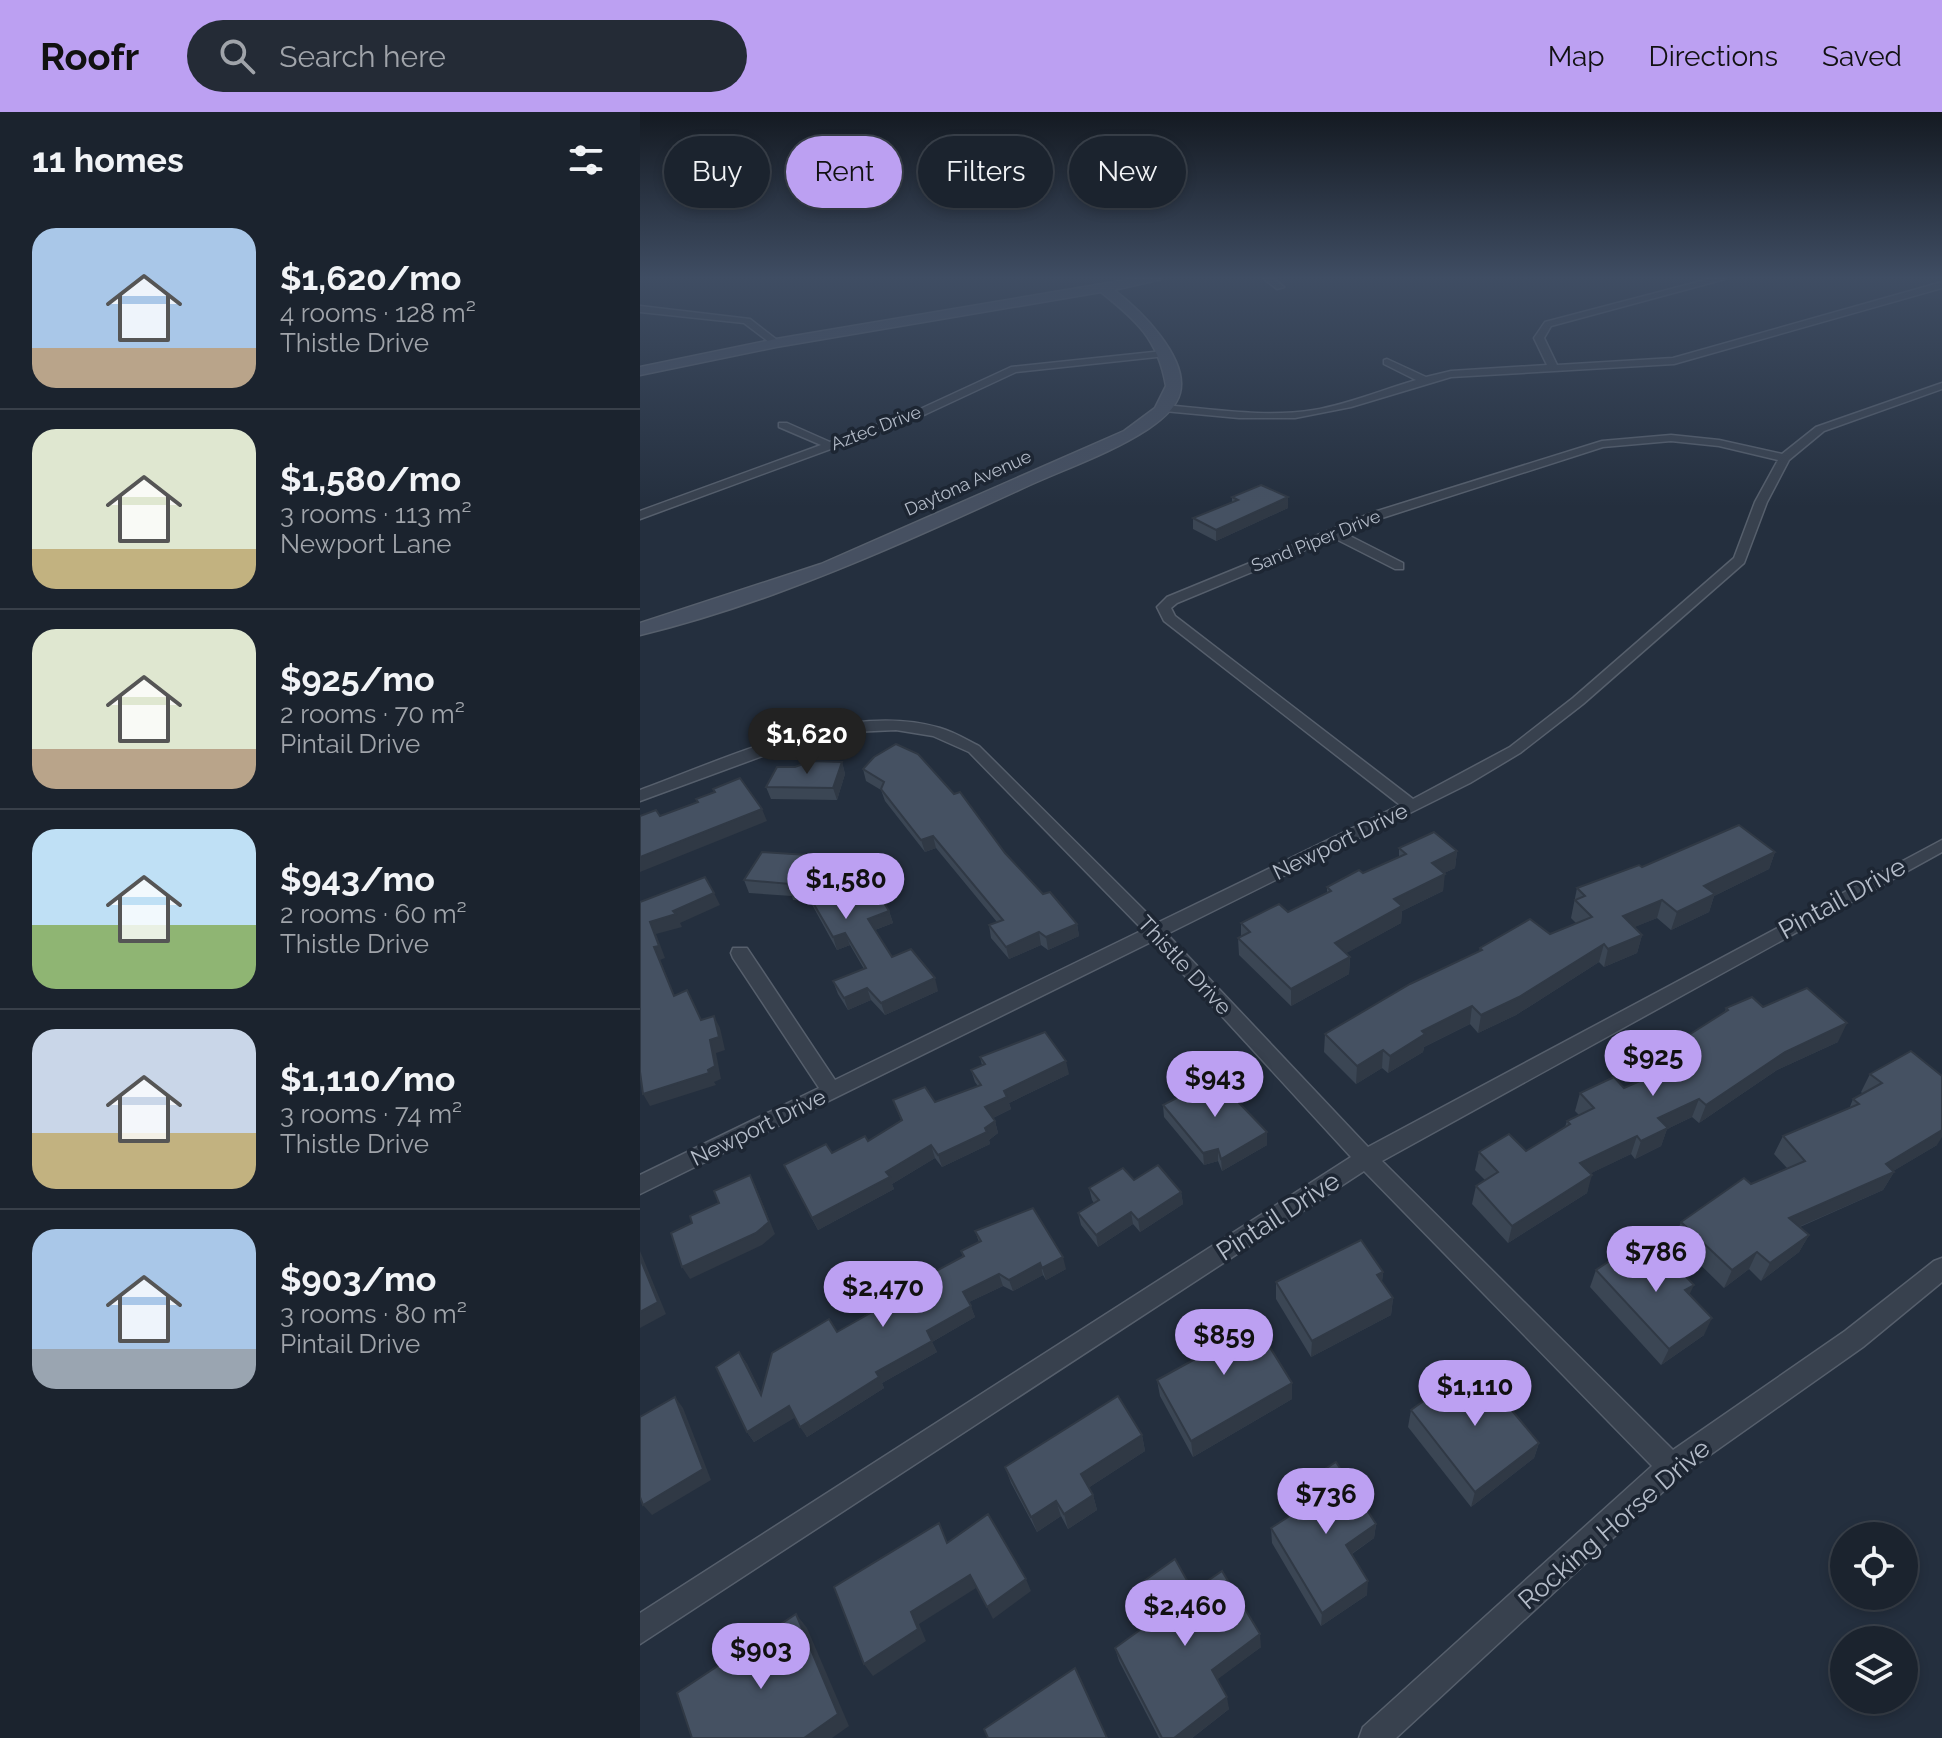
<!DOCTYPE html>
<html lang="en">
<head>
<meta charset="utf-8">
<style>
  :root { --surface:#1b232e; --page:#242b36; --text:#f1f3f6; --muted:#a0a4aa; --line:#39404a; --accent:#bca0f2 }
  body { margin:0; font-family:Raleway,sans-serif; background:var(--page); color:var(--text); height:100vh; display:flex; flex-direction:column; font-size:30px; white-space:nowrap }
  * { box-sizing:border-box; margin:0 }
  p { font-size:26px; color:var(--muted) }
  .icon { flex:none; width:44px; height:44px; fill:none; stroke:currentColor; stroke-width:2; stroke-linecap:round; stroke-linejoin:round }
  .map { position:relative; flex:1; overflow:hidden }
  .sheet { display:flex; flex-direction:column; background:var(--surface); width:640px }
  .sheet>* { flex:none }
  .top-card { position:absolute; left:24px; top:24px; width:760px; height:72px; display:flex; gap:16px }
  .controls { position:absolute; left:1190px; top:1410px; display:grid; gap:16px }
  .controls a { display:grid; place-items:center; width:88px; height:88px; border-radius:50%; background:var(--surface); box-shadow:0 4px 12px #0003,0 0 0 2px var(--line); font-size:40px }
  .price { position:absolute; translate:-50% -68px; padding:0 18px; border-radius:28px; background:var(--accent); color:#111; font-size:26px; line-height:52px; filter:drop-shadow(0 2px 4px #0008) }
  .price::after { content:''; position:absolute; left:50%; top:48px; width:24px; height:18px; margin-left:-12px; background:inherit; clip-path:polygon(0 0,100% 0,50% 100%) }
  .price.active { background:#222; color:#fff }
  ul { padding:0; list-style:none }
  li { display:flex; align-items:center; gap:24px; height:200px; padding:0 32px }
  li+li { border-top:2px solid var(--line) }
  li span { display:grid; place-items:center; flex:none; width:224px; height:160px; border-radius:24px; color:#555 }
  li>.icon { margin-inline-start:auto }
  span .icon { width:96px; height:96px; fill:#fffc; stroke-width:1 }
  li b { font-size:34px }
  h2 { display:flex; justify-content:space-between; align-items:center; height:96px; padding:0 32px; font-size:34px }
  .pill { padding:0 28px; border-radius:36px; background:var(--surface); box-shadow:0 4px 12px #0003,0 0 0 2px var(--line); font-size:28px; line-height:72px }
  .pill.active { background:var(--accent); color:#111 }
  header { display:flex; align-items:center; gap:48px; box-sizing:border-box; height:112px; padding:0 40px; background:var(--accent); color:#111 }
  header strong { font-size:38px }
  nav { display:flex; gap:44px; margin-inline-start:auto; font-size:28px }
  .search { width:560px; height:72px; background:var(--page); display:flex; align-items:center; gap:20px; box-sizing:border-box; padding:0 28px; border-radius:44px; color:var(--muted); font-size:30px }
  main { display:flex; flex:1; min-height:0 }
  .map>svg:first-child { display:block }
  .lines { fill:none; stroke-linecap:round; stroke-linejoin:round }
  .street-casing { stroke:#565f6c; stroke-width:3 }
  .secondary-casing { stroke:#565f6c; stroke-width:3 }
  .street { fill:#38414e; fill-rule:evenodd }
  .secondary { fill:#465061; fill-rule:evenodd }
  .wall { fill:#3b4654 }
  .shaded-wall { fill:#303945 }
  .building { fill:#455162; stroke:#303945; stroke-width:2 }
  .labels { text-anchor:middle; stroke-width:7; stroke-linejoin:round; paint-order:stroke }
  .far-street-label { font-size:18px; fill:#b4bcc9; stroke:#1d2633 }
  .street-label { font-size:22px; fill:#b4bcc9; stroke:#1d2633 }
  .near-street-label { font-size:26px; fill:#b4bcc9; stroke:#1d2633 }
</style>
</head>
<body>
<header>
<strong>Roofr</strong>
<div class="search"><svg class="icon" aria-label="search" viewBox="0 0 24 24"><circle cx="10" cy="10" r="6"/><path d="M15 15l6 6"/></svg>Search here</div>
<nav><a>Map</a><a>Directions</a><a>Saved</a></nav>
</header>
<main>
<section class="sheet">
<h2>11 homes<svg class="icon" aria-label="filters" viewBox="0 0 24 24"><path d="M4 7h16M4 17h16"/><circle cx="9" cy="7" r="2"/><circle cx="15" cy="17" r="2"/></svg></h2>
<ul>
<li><span style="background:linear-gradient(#a9c7e8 75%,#b9a48a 0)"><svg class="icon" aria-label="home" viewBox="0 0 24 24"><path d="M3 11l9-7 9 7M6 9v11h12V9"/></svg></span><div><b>$1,620/mo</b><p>4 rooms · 128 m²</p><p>Thistle Drive</p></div></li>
<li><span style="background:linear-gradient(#dfe7d0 75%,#c2b280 0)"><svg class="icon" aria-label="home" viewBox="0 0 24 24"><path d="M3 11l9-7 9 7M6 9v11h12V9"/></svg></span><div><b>$1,580/mo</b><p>3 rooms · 113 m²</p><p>Newport Lane</p></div></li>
<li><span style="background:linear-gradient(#dfe7d0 75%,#b9a48a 0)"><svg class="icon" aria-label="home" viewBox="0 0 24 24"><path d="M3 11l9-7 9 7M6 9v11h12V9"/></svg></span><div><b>$925/mo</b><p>2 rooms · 70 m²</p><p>Pintail Drive</p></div></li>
<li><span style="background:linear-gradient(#bfe0f5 60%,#8fb573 0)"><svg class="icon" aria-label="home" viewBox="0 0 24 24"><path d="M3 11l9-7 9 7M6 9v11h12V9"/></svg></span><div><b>$943/mo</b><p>2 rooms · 60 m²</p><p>Thistle Drive</p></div></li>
<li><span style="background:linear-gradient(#c9d6e8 65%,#c2b280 0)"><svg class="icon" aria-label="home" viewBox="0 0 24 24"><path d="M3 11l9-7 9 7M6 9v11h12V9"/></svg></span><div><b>$1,110/mo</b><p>3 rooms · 74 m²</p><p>Thistle Drive</p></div></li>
<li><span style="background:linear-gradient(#a9c7e8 75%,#9aa5b1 0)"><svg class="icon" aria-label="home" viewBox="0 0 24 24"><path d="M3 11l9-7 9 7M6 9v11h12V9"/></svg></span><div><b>$903/mo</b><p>3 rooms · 80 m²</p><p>Pintail Drive</p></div></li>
</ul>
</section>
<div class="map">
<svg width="1302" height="1626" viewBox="0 0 1302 1626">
  <rect width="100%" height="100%" fill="#242f3e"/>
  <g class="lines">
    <defs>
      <g id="street">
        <path d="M624,167H634L644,175L637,177Z"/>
        <path d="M1069,167H1085L911,214L904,226L917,253L1033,246L1302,170V176L1034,252L811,265L711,295L655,306H599L524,299L519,296L524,293C574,297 624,306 674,298C709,292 742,278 776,268L744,252V248L747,247L786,265L811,259L907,253L894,226L905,210Z"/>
        <path d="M0,194L110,207L141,231L133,233L104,211L0,200Z"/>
        <path d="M523,239L528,242L526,244L376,260L286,302L0,407V399L181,333L139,315V311H147L190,330L278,298L371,255Z"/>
        <path d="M1302,271V277L1184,319L1149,348L1127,390L1104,451L943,592L880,641L830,671L527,822L728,1035L1302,728V740L742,1049L1033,1338L1205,1219L1294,1149L1302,1146V1170L1223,1235L1040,1364L756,1626H719L723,1615L1012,1354L724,1059L0,1532V1501L711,1045L513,829L0,1082V1063L179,976L93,846L91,841L93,836H107L195,968L503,818L329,640L293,624L256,618L212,620L128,642L0,689V678C88,646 206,588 300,616C314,620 327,628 339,634L517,811L760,693L524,509L517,495L527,485L734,400L962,329L1031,323L1079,328L1142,342L1176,315ZM1031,329L1079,334L1138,348L1115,390L1094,446L933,586L870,635L773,687L535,504L531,496L537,491L694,426L755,457H763V451L704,421L742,406L963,335Z"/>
      </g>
      <path id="secondary" d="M492,167H522L474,178C499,197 549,245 540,281C536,297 520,309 508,317C473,340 430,355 392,372C307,411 222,450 134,482C90,498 45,512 0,523V511L181,452L484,319L515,296L526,274C518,227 496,208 461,180L136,235L0,263V255L136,227Z"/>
    </defs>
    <use href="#street" class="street-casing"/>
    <use href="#secondary" class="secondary-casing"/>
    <use href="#street" class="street"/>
    <use href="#secondary" class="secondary"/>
  </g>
  <g class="wall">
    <path d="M592,385L648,396L576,429L553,417V406L592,390Z"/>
    <path d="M202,650L205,662L197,688L131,687L126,675Z"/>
    <path d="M223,657L365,741L403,782L437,812L439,824L408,838L401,833L369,847L351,826L349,813L357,810L296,736L285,740L245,689L241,678L226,669Z"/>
    <path d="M759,736L817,739L815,756L804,761L803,779L762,799L761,811L706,841L710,845L709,862L651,894L599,843L598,826L601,824V811L648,800L687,781V775L723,761L759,745Z"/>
    <path d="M1135,740L1129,757L1074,784L1069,800L1031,818L1017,806L994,815L1002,823L997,841L964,855L959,850L876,903L838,921L830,912L784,935L783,940L748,961L742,956L716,972L684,940L685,922L839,840L840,836L910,822L936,811L931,806L937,776L1002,755Z"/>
    <path d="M217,759L216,760L218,767L209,786L249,799L253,811L235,818L252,845L298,879L245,903L231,888L208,898L198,882L193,869L224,857L210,833L197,838L170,789L153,788L152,784L109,781L104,768Z"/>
    <path d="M1123,895L1198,930L1137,958L1059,1011L1052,1005L1027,1017L1021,1034L995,1047L991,1042L951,1061L947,1081L868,1131L832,1092L836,1074L845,1068L835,1058L839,1040L886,1039L925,1015L927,1009L939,1003L935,999L940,981L984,976L1011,964L1015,950L1030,940L1033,933L1085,900L1086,896Z"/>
    <path d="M1271,939L1297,1033L1253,1059L1254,1060L1243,1078L1160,1115L1169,1123L1159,1140L1121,1169L1109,1157L1084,1176L1034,1127L1041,1110L1111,1072L1147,1056L1134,1042L1143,1024L1209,997L1213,987L1223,982L1221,980L1230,962Z"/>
    <path d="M340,945L429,962L369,991L371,997L353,1006L355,1009L358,1021L349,1028L350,1032L302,1055L295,1046L252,1072L254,1077L178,1118L150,1065L192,1041L228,1029L261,1008L253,988L295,990L338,974L335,970L331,958L342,953Z"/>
    <path d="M523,993L627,1033L582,1059L578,1049L564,1053L524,1005Z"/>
    <path d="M494,1068L541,1080L543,1092L500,1120L493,1112L458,1135L441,1113L438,1101L454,1091L452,1088L449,1076Z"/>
    <path d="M335,1119L426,1157L406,1168L403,1163L373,1179L363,1174L329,1190L335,1205L292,1230L297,1240L242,1271L244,1276L167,1325L155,1305L114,1330L107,1320L99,1240L107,1252L121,1281L197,1220L323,1145L321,1139L339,1130Z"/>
    <path d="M1009,1146L1050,1182L1064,1223L1021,1253L950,1175L956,1158Z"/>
    <path d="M743,1160L742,1170L753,1186L751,1203L671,1245L636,1187V1170Z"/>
    <path d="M549,1232L652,1287L553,1345L520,1284L517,1268L551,1249Z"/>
    <path d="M771,1298L899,1331L894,1346L831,1395L768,1315Z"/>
    <path d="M502,1323L505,1339L448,1376L453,1383L457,1398L428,1417L421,1404L397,1420L371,1371L365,1355Z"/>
    <path d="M652,1378L736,1412L734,1426L712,1442L727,1483L681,1514L632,1431L631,1416L656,1400L652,1393Z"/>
    <path d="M504,1469L553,1479L621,1535L577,1567L589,1597L552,1626H519L479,1549L475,1536L519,1505L507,1483Z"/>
  </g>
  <g class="shaded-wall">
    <path d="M648,385V396L576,429V418Z"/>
    <path d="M202,650L205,662L197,688L193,676Z"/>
    <path d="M122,697L127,709L0,760V745Z"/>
    <path d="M293,724L296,736L285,740L281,728Z"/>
    <path d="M817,739L815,756L790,768L792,751Z"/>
    <path d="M1135,740L1129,757L1074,784L1069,800L1031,818L1037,800L1064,774Z"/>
    <path d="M213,746L218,767L200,804L195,791L209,755Z"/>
    <path d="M805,762L803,779L762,799L761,811L694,848L695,831L754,787Z"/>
    <path d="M74,781L80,793L40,811L42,815L16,822L25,846L20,848L40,896L14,835L10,810Z"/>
    <path d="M1022,788L1017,806L978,822L983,804Z"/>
    <path d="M249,799L253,811L232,819L228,807Z"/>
    <path d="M437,812L439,824L408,838L406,825Z"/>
    <path d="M399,820L401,833L369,847L366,835Z"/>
    <path d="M205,821L210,833L197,838L193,825Z"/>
    <path d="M1002,823L997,841L964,855L968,837Z"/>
    <path d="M964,832L959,850L876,903L838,921L841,903Z"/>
    <path d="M710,845L709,862L651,894V877Z"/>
    <path d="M295,866L298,879L245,903L241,891Z"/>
    <path d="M227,876L231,888L208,898L204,886Z"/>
    <path d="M832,894L830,912L784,935L783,940L748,961L750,944L782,919Z"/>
    <path d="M74,904L80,916L85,938L76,941L81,967L74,970L76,973L10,994L3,982L68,958L70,928Z"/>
    <path d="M1207,911L1198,930L1137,958L1059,1011L1066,993L1145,940Z"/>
    <path d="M743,938L742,956L716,972L717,954Z"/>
    <path d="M426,949L429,962L369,991L371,997L349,1008L345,995L364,979Z"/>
    <path d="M1059,987L1052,1005L1027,1017L1021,1034L995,1047L1001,1029L1018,1006Z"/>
    <path d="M355,1009L358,1021L349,1028L350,1032L302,1055L298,1043Z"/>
    <path d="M1302,1013V1025L1297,1033L1245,1064L1254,1060L1243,1078L1140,1123L1149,1106L1246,1052Z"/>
    <path d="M627,1020V1033L582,1059L581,1047Z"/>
    <path d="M997,1024L991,1042L935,1069L940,1051Z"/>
    <path d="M291,1033L295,1046L252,1072L254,1077L178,1118L172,1106Z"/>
    <path d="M578,1037V1049L564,1053L563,1041Z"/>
    <path d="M110,1063L116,1075L135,1122L122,1133L50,1167L42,1155Z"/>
    <path d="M952,1063L947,1081L868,1131L872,1114Z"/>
    <path d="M541,1080L543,1092L500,1120L498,1108Z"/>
    <path d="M491,1100L493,1112L458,1135L456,1123Z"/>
    <path d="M1169,1123L1159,1140L1121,1169L1130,1151Z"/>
    <path d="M0,1139L26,1202L0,1216Z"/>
    <path d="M1117,1140L1109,1157L1084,1176L1092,1158Z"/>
    <path d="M423,1145L426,1157L406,1168L402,1156Z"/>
    <path d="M400,1151L403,1163L373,1179L369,1168Z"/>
    <path d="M743,1160L741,1177L737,1163Z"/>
    <path d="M359,1162L363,1174L327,1191L323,1180Z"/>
    <path d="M1054,1173L1046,1190L1045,1178Z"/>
    <path d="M753,1186L751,1203L671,1245L672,1229Z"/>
    <path d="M331,1194L335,1205L292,1230L297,1240L242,1271L244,1276L167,1325L160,1315L236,1260L287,1219Z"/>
    <path d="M1072,1206L1064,1223L1021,1253L1029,1237Z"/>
    <path d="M99,1240L107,1252L128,1294L121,1283Z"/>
    <path d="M652,1271V1287L553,1345L551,1329Z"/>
    <path d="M35,1285L43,1296L71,1368L12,1403L3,1393Z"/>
    <path d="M149,1294L156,1305L114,1330L107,1320Z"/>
    <path d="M502,1323L505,1339L445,1378L441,1362Z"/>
    <path d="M899,1331L894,1346L831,1395L835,1380Z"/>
    <path d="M453,1383L457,1398L428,1417L424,1402Z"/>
    <path d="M416,1389L421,1404L397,1420L391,1405Z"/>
    <path d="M736,1412L734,1426L704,1447L706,1433Z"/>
    <path d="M330,1463L336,1476L279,1512L286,1529L233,1564L224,1552L271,1500Z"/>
    <path d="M386,1467L391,1479L353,1507L347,1495Z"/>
    <path d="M728,1469L727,1483L681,1514L682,1501Z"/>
    <path d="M156,1502L167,1516L209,1614L192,1626H164Z"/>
    <path d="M620,1522L621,1535L574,1570L572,1558Z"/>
    <path d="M587,1585L589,1597L552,1626H534Z"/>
  </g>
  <g class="building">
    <path d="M621,373L648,385L576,418L553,406L598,388L592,385Z"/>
    <path d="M256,632L278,642L314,682L320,680L365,741L403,782L410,780L437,812L406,825L399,820L366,835L349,813L363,808L293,724L281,728L241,677L244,670L223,657L234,645Z"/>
    <path d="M171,649L202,650L193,676L126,675L137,655H155Z"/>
    <path d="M100,666L122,697L0,745V704L16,698L20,704L58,690L56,687L75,680L73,677Z"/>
    <path d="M1099,713L1135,740L1064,774L1075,782L1037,800L1022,788L983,804L1002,823L968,837L964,832L879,885L841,903L832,894L782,919L785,922L750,944L743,938L717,954L685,922L770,872L842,838L840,836L890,807L910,822L952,805L935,788L945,784L937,776L999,753L1002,755Z"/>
    <path d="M794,720L817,739L792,751L805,762L754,787L762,794L695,831L710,845L651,877L598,826L610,820L601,811L639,792L648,800L691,779L687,775L719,758L723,761L766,742L759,736Z"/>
    <path d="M122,740L213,746L209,755H214L195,791L235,776L249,799L228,807L252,845L271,837L295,866L241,891L227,876L204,886L193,869L226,856L205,821L193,825L165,777L149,776L151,772L104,768Z"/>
    <path d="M65,765L74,781L33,799L36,802L10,810L19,834L14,835L34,884L47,878L61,908L74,904L79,925L70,928L75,954L68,958L69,961L3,982L0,960V790Z"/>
    <path d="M1167,876L1207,911L1145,940L1066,993L1059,987L1018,1006L1028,1016L1001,1029L997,1024L940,1051L952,1063L872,1114L836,1074L858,1060L839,1040L869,1022L886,1039L930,1012L927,1009L954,996L940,981L974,965L984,976L1025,958L1015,950L1037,936L1033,933L1088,898L1086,896L1112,885L1123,895Z"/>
    <path d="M405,920L426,949L364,979L367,985L345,995L355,1009L345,1016L347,1020L298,1043L291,1033L246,1060L250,1065L172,1106L144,1053L186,1032L192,1041L225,1024L228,1029L262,1008L253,988L285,975L295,990L341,973L331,958L345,952L340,945Z"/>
    <path d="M1271,939L1302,964V1018L1246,1052L1254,1060L1149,1106L1169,1123L1130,1151L1117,1140L1092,1158L1041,1110L1104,1066L1111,1072L1165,1049L1143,1024L1219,992L1213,987L1242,971L1230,962Z"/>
    <path d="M575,966L627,1020L581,1047L578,1037L563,1041L523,993Z"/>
    <path d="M518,1053L541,1080L498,1108L491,1100L456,1123L438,1101L459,1088L449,1076L483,1056L494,1068Z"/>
    <path d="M110,1063L129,1110L116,1121L42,1155L31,1121L52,1111L50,1104L79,1091L74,1079Z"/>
    <path d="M393,1096L423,1145L402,1156L400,1151L369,1168L359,1162L323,1180L331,1194L287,1219L292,1229L236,1260L239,1265L160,1315L149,1294L107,1320L76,1255L99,1240L121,1283L132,1241L189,1207L197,1220L234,1199L231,1194L324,1144L321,1139L341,1129L335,1119Z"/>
    <path d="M721,1128L743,1160L737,1163L753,1186L672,1229L636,1170Z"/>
    <path d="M995,1132L1009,1146L1020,1138L1054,1173L1045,1178L1072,1206L1029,1237L956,1158Z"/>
    <path d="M0,1146L18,1190L0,1200Z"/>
    <path d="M608,1200L652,1271L551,1329L517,1268L557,1246L549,1232Z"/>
    <path d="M834,1253L899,1331L835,1380L771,1298Z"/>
    <path d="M478,1284L502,1323L441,1362L453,1383L424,1402L416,1389L391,1405L365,1355Z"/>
    <path d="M35,1285L63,1357L3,1393L0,1385V1305Z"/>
    <path d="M696,1350L736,1412L706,1433L728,1469L682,1501L631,1416L662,1396L652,1378Z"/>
    <path d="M348,1402L386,1467L347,1495L330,1463L271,1500L278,1517L224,1552L194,1475L299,1411L307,1431Z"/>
    <path d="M535,1447L553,1479L582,1459L620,1522L572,1558L587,1585L534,1626H522L475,1536L522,1502L504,1469Z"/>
    <path d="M156,1502L198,1602L164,1626H52L37,1581Z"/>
    <path d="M435,1556L467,1626H348L344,1617Z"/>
  </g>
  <linearGradient id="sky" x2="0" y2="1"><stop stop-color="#141a22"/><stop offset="0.42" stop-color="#3f4d63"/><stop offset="1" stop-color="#3f4d63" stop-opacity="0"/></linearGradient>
  <rect width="1302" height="395" fill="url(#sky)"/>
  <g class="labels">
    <g class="far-street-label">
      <text transform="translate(236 316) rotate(-21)" y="6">Aztec Drive</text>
      <text transform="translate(328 371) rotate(-24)" y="6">Daytona Avenue</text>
      <text transform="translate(676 429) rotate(-22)" y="6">Sand Piper Drive</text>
    </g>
    <g class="street-label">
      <text transform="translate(700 729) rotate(-26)" y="8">Newport Drive</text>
      <text transform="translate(545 853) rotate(47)" y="8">Thistle Drive</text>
      <text transform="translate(118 1015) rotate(-26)" y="8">Newport Drive</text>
    </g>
    <g class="near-street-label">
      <text transform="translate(1202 786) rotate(-29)" y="9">Pintail Drive</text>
      <text transform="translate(638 1104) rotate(-33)" y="9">Pintail Drive</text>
      <text transform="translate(974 1412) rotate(-41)" y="9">Rocking Horse Drive</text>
    </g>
  </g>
</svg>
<div class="controls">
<a><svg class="icon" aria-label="locate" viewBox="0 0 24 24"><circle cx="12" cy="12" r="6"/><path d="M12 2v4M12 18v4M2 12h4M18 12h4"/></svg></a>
<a><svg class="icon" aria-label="layers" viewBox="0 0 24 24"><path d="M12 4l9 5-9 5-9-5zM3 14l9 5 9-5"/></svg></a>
</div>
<b class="price active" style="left:167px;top:664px">$1,620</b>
<b class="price" style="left:206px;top:809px">$1,580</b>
<b class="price" style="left:1013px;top:986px">$925</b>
<b class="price" style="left:575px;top:1007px">$943</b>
<b class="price" style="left:1016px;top:1182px">$786</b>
<b class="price" style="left:243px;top:1217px">$2,470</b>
<b class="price" style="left:584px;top:1265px">$859</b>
<b class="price" style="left:835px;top:1316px">$1,110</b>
<b class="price" style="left:686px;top:1424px">$736</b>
<b class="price" style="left:545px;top:1536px">$2,460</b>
<b class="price" style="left:121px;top:1579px">$903</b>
<div class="top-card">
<a class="pill">Buy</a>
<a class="pill active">Rent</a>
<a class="pill">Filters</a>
<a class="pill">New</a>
</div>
</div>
</main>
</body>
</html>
